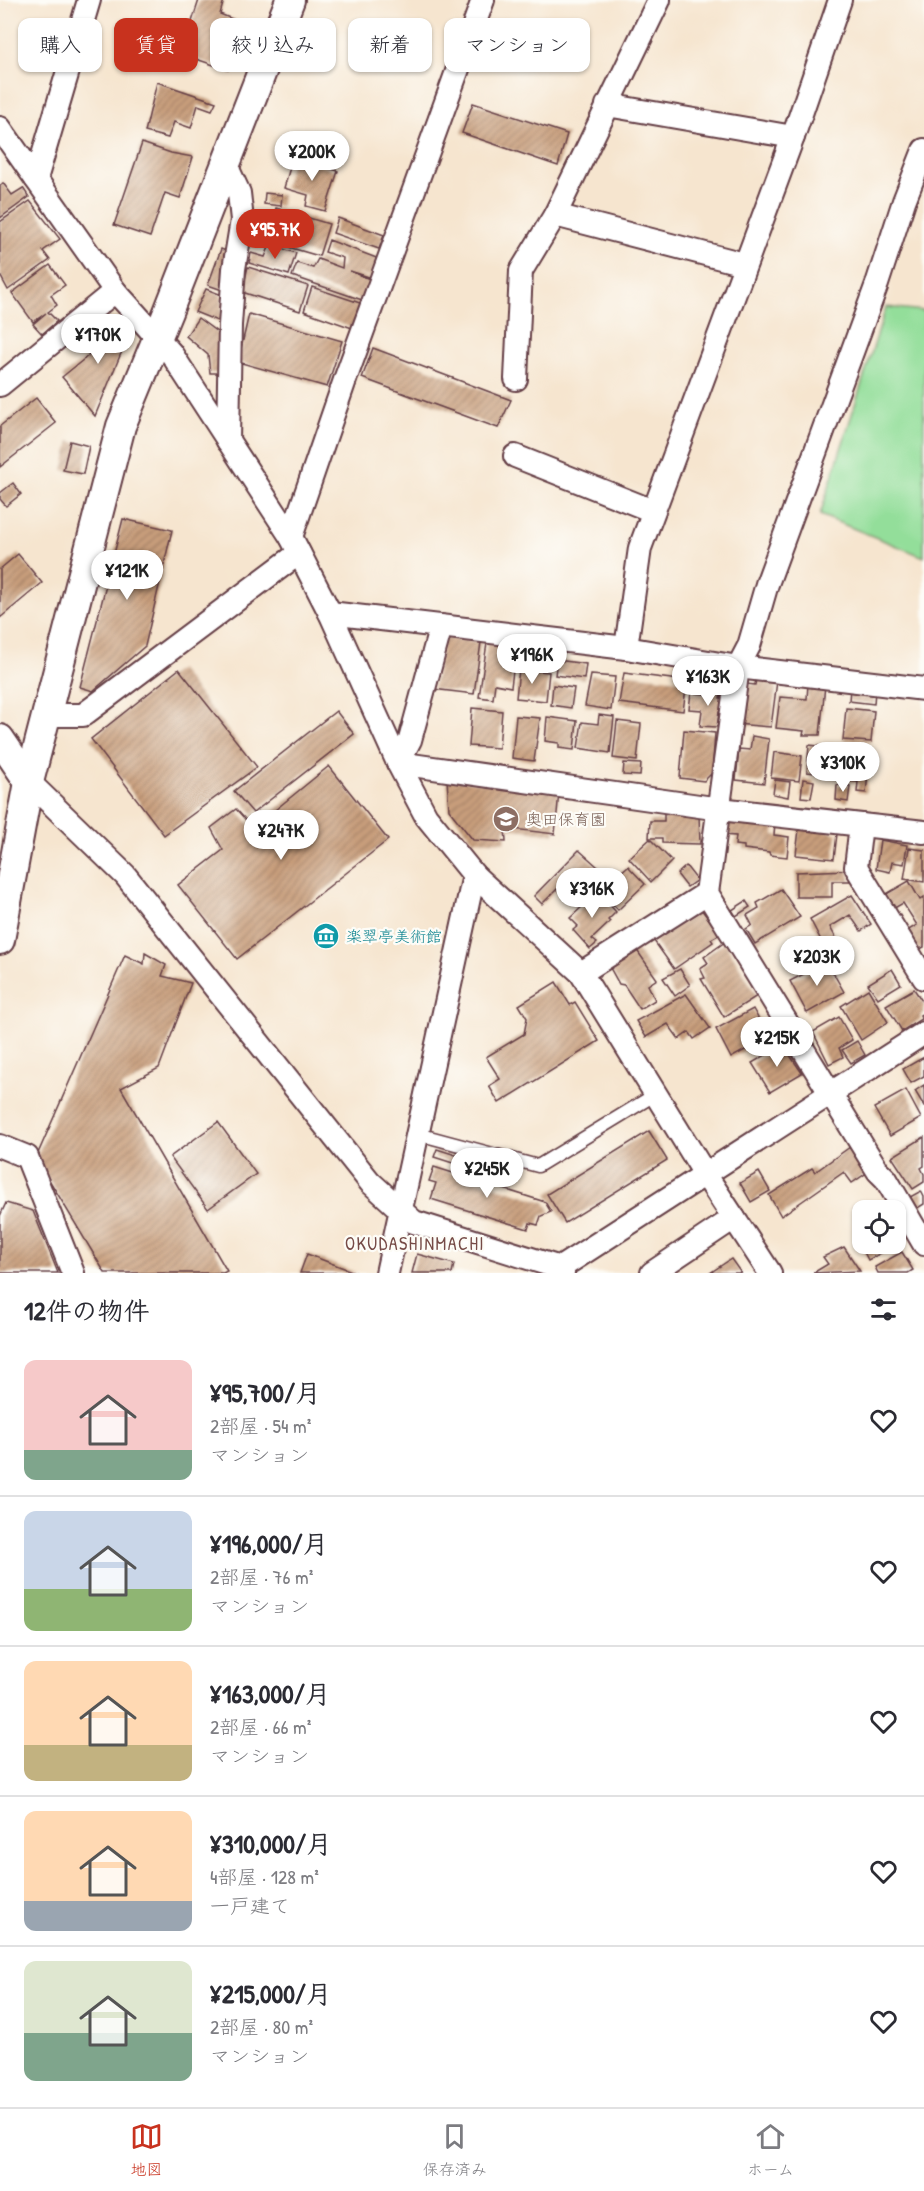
<!DOCTYPE html>
<html lang="ja">
<head>
<meta charset="utf-8">
<style>
  :root { --surface:#fff; --page:#f2f2f3; --text:#2b2b33; --muted:#7c7c81; --line:#e1e1e2; --accent:#c8321e }
  body { margin:0; font-family:"Patrick Hand","Klee One",sans-serif; background:var(--page); color:var(--text); height:100vh; display:flex; flex-direction:column; font-size:22px; white-space:nowrap }
  * { box-sizing:border-box; margin:0 }
  p { font-size:20px; color:var(--muted) }
  .icon { flex:none; width:33px; height:33px; fill:none; stroke:currentColor; stroke-width:2; stroke-linecap:round; stroke-linejoin:round }
  .map { position:relative; height:1273px; overflow:hidden }
  .sheet { display:flex; flex-direction:column; background:var(--surface); flex:1 }
  .sheet>* { flex:none }
  .hud { position:absolute; left:18px; top:18px; width:600px; height:54px; display:flex; gap:12px }
  .controls { position:absolute; left:852px; top:1200px; display:grid; gap:12px }
  .controls a { display:grid; place-items:center; width:54px; height:54px; border-radius:12px; background:var(--surface); box-shadow:0 2px 4px #0004; font-size:30px }
  .price { position:absolute; translate:-50% -51px; padding:0 14px; border-radius:21px; background:#fff; color:#222; font-size:20px; line-height:39px; filter:drop-shadow(0 2px 3px #0008) }
  .price::after { content:''; position:absolute; left:50%; top:36px; width:18px; height:14px; margin-left:-9px; background:inherit; clip-path:polygon(0 0,100% 0,50% 100%) }
  .price.on { background:var(--accent); color:#fff }
  ul { padding:0; list-style:none }
  li { display:flex; align-items:center; gap:18px; height:150px; padding:0 24px }
  li+li { border-top:2px solid var(--line) }
  li span { display:grid; place-items:center; flex:none; width:168px; height:120px; border-radius:12px; color:#555 }
  li>.icon { margin-inline-start:auto }
  span .icon { width:72px; height:72px; fill:#fffc; stroke-width:1 }
  li b { font-size:26px }
  h2 { display:flex; justify-content:space-between; align-items:center; height:72px; padding:0 24px; font-size:26px }
  .chip { padding:0 21px; border-radius:12px; background:var(--surface); box-shadow:0 2px 4px #0004; font-size:21px; line-height:54px }
  .chip.on { background:var(--accent); color:#fff }
  .dock { display:flex; justify-content:space-around; align-items:center; height:84px; border-top:2px solid var(--line); background:var(--surface); font-size:16px; color:var(--muted) }
  .dock a { display:grid; justify-items:center; gap:3px }
  .dock .on { color:var(--accent) }
  .map>svg:first-child { display:block }
  .pitch { fill:#93de9a; stroke:#6e7e62; stroke-width:1.5 }
  .building { fill:url(#building-hatch) }
  .lines { fill:none; stroke-linecap:round; stroke-linejoin:round }
  .service-casing { stroke:#643d44; stroke-width:15 }
  .minor-casing { stroke:#643d44; stroke-width:26 }
  .tertiary-casing { stroke:#643d44; stroke-width:32 }
  .service { stroke:#fff; stroke-width:12 }
  .minor { stroke:#fff; stroke-width:22 }
  .tertiary { stroke:#fff; stroke-width:28 }
  .labels { text-anchor:middle; stroke-width:4.5; stroke-linejoin:round; paint-order:stroke }
  .education-label { font-size:16px; fill:#785e54; stroke:#fdfcf7; text-anchor:start }
  .culture-label { font-size:16px; fill:#0d838f; stroke:#fdfcf7; text-anchor:start }
  .neighbourhood-label { font-size:18px; letter-spacing:1.5px; fill:#764b47; stroke:#fdfcf7 }
</style>
</head>
<body>
<div class="map">
<svg width="924" height="1273" viewBox="0 0 924 1273">
  <defs>
    <pattern id="building-hatch" width="6" height="6" patternUnits="userSpaceOnUse" patternTransform="scale(1.5)"><rect width="6" height="6" fill="#c89e7c"/><path d="M-1 1l2-2M0 6l6-6M5 7l2-2" fill="none" stroke="#a48066"/></pattern>
  </defs>
  <rect width="100%" height="100%" fill="#fdfcf7"/>
  <filter id="ink" filterUnits="userSpaceOnUse"><feTurbulence type="fractalNoise" baseFrequency=".0167" numOctaves="2"/><feDisplacementMap in="SourceGraphic" scale="12" xChannelSelector="R" yChannelSelector="G"/><feConvolveMatrix kernelMatrix="1 2 1 2 8 2 1 2 1" color-interpolation-filters="sRGB"/></filter>
  <filter id="wash" filterUnits="userSpaceOnUse"><feTurbulence type="fractalNoise" baseFrequency=".008" numOctaves="4" result="noise"/><feDisplacementMap in="SourceGraphic" scale="24" xChannelSelector="R" yChannelSelector="G"/><feGaussianBlur stdDeviation="1.35" result="paint"/><feColorMatrix in="noise" values="0 0 0 0 0 0 0 0 0 0 0 0 0 0 0 0 0 1.4 0 .05"/><feComposite in="paint" operator="in"/></filter>
  <g filter="url(#wash)">
    <rect width="100%" height="100%" fill="#f6e5cf"/>
    <path class="pitch" d="M886,307L924,311V557L820,515Z"/>
    <g id="blocks">
      <g class="building">
        <path d="M199,0H224L220,14L244,24L228,70L176,52L183,28L189,31Z"/>
        <path d="M157,82L216,102L212,110L198,105L191,128L174,122L168,138L145,132Z"/>
        <path d="M473,103L567,134L558,166L462,133Z"/>
        <path d="M142,143L171,153L193,157L180,198L165,193L150,237L114,225Z"/>
        <path d="M293,157L338,171L325,211L306,206L308,195L284,188Z"/>
        <path d="M3,183L12,195L23,188L29,197L0,218V186Z"/>
        <path d="M265,193L282,195L281,206L264,204Z"/>
        <path d="M30,201L60,239L43,251L50,260L8,290L0,275V222Z"/>
        <path d="M276,208L329,224L319,256L281,245L284,234L270,229Z"/>
        <path d="M338,218L384,235L379,249L333,233Z"/>
        <path d="M259,232L276,235L274,244L257,240Z"/>
        <path d="M329,240L379,259L372,278L350,271L372,280L365,301L292,276L297,263L313,268L318,259L342,268L343,258L325,252Z"/>
        <path d="M270,245L296,253L289,275L249,263L251,253L265,257Z"/>
        <path d="M221,249L226,251L225,291L208,285Z"/>
        <path d="M50,265L65,285L51,295L57,305L48,312L57,321L42,334L33,324L46,313L33,322L12,293Z"/>
        <path d="M248,267L308,286L300,311L242,292Z"/>
        <path d="M312,287L363,304L355,329L304,311Z"/>
        <path d="M206,289L222,295V323L195,312Z"/>
        <path d="M249,314L342,341L327,387L238,362Z"/>
        <path d="M198,318L221,335V373H210L208,355L186,336Z"/>
        <path d="M115,319L129,334L95,416L62,377L89,355L82,344Z"/>
        <path d="M373,348L511,400L498,428L362,378Z"/>
        <path d="M36,398L56,423L0,467V426Z"/>
        <path d="M70,441L89,446L83,474L63,470Z"/>
        <path d="M13,483L21,494L6,506L0,499V493Z"/>
        <path d="M123,519L172,530L145,646L93,691L80,687Z"/>
        <path d="M18,554L42,583L0,618V569Z"/>
        <path d="M444,638L481,642L474,694L433,689Z"/>
        <path d="M487,643L516,647L511,687L495,684L493,699L479,697Z"/>
        <path d="M557,660L586,664L584,679L555,675Z"/>
        <path d="M179,669L257,767L164,835L91,739Z"/>
        <path d="M519,669L549,672L546,701L516,698Z"/>
        <path d="M624,673L687,681L683,711L619,703Z"/>
        <path d="M591,675L615,677L611,710L585,706Z"/>
        <path d="M756,679L777,681L771,727L736,724L738,706L744,707L747,684L755,685Z"/>
        <path d="M808,684L825,685L820,735H803L804,731L776,728L780,697L807,699Z"/>
        <path d="M553,685L574,688L571,708L551,705Z"/>
        <path d="M850,688L875,690L874,704L849,701Z"/>
        <path d="M705,689L721,691L720,698H724V712H719L717,727L700,726L702,710L689,709L691,693L705,694Z"/>
        <path d="M472,708L502,711L499,748L469,746Z"/>
        <path d="M846,708L874,711L871,742L843,740Z"/>
        <path d="M336,711L354,734L253,813L234,791Z"/>
        <path d="M599,715L614,717L610,753L578,748L582,722L598,724Z"/>
        <path d="M516,716L540,718L534,761L512,758Z"/>
        <path d="M547,717L577,721L574,750L559,748V743L545,741Z"/>
        <path d="M617,721L641,724L637,761L613,758Z"/>
        <path d="M684,730L715,733L712,773L704,781L680,778Z"/>
        <path d="M752,736L769,739L764,783L736,780L739,749L750,750Z"/>
        <path d="M809,745L837,748L835,775L807,772Z"/>
        <path d="M844,749L870,753L866,793L857,792L858,782L841,780Z"/>
        <path d="M774,752L802,756L799,781L771,778Z"/>
        <path d="M624,763L641,764L640,776L623,775Z"/>
        <path d="M329,766L388,840L237,959L178,885L223,850L211,828L236,809L253,828Z"/>
        <path d="M447,779L559,792L555,834L505,828L506,842L473,840L449,810Z"/>
        <path d="M803,779L814,781L811,798L801,797Z"/>
        <path d="M775,780L790,782L788,797L773,794Z"/>
        <path d="M837,785L850,786L848,802L836,800Z"/>
        <path d="M664,809L699,815L700,844L662,843V838H649L650,821H664Z"/>
        <path d="M724,817L775,823L774,835L789,837L787,857L770,855L769,852L744,849V846L735,845L736,836L722,835Z"/>
        <path d="M800,821L837,834L834,859L796,855Z"/>
        <path d="M650,839L672,861L651,882L629,858Z"/>
        <path d="M880,840L907,845L904,864L892,862L890,872L876,869Z"/>
        <path d="M909,848L924,850V882L904,879Z"/>
        <path d="M579,850L607,875L592,892L580,880L564,896L557,889L542,904L534,896Z"/>
        <path d="M628,866L645,884L618,910L601,890Z"/>
        <path d="M686,866L697,880L687,887L677,874Z"/>
        <path d="M849,870L850,881H832V897H796V872Z"/>
        <path d="M909,881L920,900L924,897V947L918,950L907,931L917,925L903,903L891,910L883,896Z"/>
        <path d="M781,889L800,917L755,944L746,929L752,925L747,915L759,908L757,903Z"/>
        <path d="M598,892L616,912L608,920L610,922L592,939L597,943L590,949L573,930L578,926L570,918Z"/>
        <path d="M852,895L871,924L861,931L850,915L830,927L838,942L825,948L810,919Z"/>
        <path d="M746,901L750,907L736,916L732,910Z"/>
        <path d="M701,909L720,934L711,939L713,942L674,969L654,941Z"/>
        <path d="M725,942L757,996L724,1017L701,979L705,978L700,968L708,963L704,957Z"/>
        <path d="M636,949L657,979L648,985L655,1000L640,1009L624,985L619,984L609,966Z"/>
        <path d="M145,953L166,965L162,976L191,983L159,1068L121,1088L227,1271L223,1273H105L36,1158L125,955L144,964Z"/>
        <path d="M827,962L844,992L807,1013L790,981Z"/>
        <path d="M680,969L690,985L675,996L663,978Z"/>
        <path d="M892,969L901,984L878,998L868,984Z"/>
        <path d="M556,982L570,1005L575,1002L599,1041L499,1103L489,1086L500,1079L486,1057L524,1034L527,1018L519,1005Z"/>
        <path d="M868,989L888,1022L861,1040L841,1006Z"/>
        <path d="M914,989L924,1004V1013L920,1015L921,1019L902,1031L886,1005Z"/>
        <path d="M686,994L710,1028L694,1039L689,1032L679,1039L668,1024L646,1037L636,1021Z"/>
        <path d="M753,1009L772,1043L764,1048L761,1041L731,1058L716,1029Z"/>
        <path d="M839,1017L852,1040L839,1048L843,1057L829,1064L813,1032Z"/>
        <path d="M857,1041L865,1055L851,1063L842,1050Z"/>
        <path d="M783,1045L802,1073L770,1092L752,1063Z"/>
        <path d="M924,1057V1076L911,1083L903,1069Z"/>
        <path d="M924,1085V1106L915,1091Z"/>
        <path d="M906,1090L921,1118L890,1136L874,1108Z"/>
        <path d="M218,1122L256,1174L208,1209L170,1157Z"/>
        <path d="M649,1131L667,1160L565,1223L547,1194Z"/>
        <path d="M924,1137V1166L921,1168L924,1174V1182L913,1189L892,1157Z"/>
        <path d="M850,1147L868,1172L852,1183L844,1172L781,1216L769,1195L812,1168L815,1172Z"/>
        <path d="M437,1149L509,1172L506,1180L434,1157Z"/>
        <path d="M434,1167L545,1202L551,1212L541,1216L538,1225L530,1223L528,1229L431,1199L436,1183L429,1181Z"/>
        <path d="M759,1172L770,1191L751,1202L740,1183Z"/>
        <path d="M921,1191L924,1197V1204L916,1209L910,1197Z"/>
        <path d="M6,1203L33,1211L58,1273H0V1216Z"/>
        <path d="M862,1240V1244H895L896,1245L868,1260L859,1242Z"/>
        <path d="M844,1247L860,1271L813,1273L828,1264L823,1257Z"/>
        <path d="M902,1252L913,1270L908,1273H878L875,1267Z"/>
        <path d="M307,1254L357,1273H300Z"/>
        <path d="M417,1254L454,1264L452,1273H412Z"/>
        <path d="M731,1259L741,1273H710Z"/>
      </g>
    </g>
  </g>
  <g filter="url(#ink)">
    <use href="#blocks" fill-opacity="0" stroke="#643d44" stroke-width="1.5"/>
    <g class="lines">
      <defs>
        <path id="service" d="M418,1134L538,1166L656,1094"/>
        <g id="minor">
          <path d="M607,105L793,137"/>
          <path d="M0,128L115,291L171,353L291,537L330,613L398,763L426,816L474,875L581,973L705,1174L770,1273"/>
          <path d="M924,150L904,201L877,284L767,584L749,646L738,667L707,893L878,1171L886,1179L924,1244"/>
          <path d="M226,165L239,193L242,220L234,269L230,325L228,441"/>
          <path d="M36,179L89,0"/>
          <path d="M555,215L744,264"/>
          <path d="M516,379L521,271L555,215L659,0"/>
          <path d="M0,385L115,291"/>
          <path d="M515,456L653,511"/>
          <path d="M291,537L346,377L483,0"/>
          <path d="M330,613L626,648L738,667L924,689"/>
          <path d="M441,626L410,740L398,763L720,809L924,832"/>
          <path d="M626,648L640,548L793,137L840,0"/>
          <path d="M46,715H83L299,553"/>
          <path d="M29,782L125,875L370,1182L414,1222L560,1268L563,1273"/>
          <path d="M861,825L856,867L924,978"/>
          <path d="M581,973L707,893"/>
          <path d="M0,1146L27,1157L73,1273"/>
          <path d="M560,1268L924,1033"/>
          <path d="M387,1273L474,875"/>
          <path d="M652,1273L734,1218"/>
        </g>
        <g id="tertiary">
          <path d="M0,739L29,782"/>
          <path d="M0,940L29,782L121,426L168,312L290,0"/>
        </g>
      </defs>
      <use href="#service" class="service-casing"/>
      <use href="#minor" class="minor-casing"/>
      <use href="#tertiary" class="tertiary-casing"/>
      <use href="#service" class="service"/>
      <use href="#minor" class="minor"/>
      <use href="#tertiary" class="tertiary"/>
    </g>
  </g>
  <defs>
    <symbol id="school-disc" viewBox="-11 -11 22 22"><circle r="9.5" fill="#8d6e63" stroke="#fdfcf7"/><path d="M0-5L7-2L0 1L-7-2ZM-4 1L0 2.5L4 1V4Q0 6-4 4Z" fill="#fff"/></symbol>
    <symbol id="museum-disc" viewBox="-11 -11 22 22"><circle r="9.5" fill="#0f9aa8" stroke="#fdfcf7"/><path d="M0-6L6-3V-2H-6V-3ZM-5-1h2V3h-2ZM-1-1h2V3h-2ZM3-1h2V3H3ZM-6 4H6V6H-6Z" fill="#fff"/></symbol>
  </defs>
  <g fill-rule="evenodd">
    <use href="#school-disc" x="491" y="804" width="30" height="30"/>
    <use href="#museum-disc" x="311" y="921" width="30" height="30"/>
  </g>
  <g class="labels">
    <g class="education-label">
      <text x="526" y="825">奥田保育園</text>
    </g>
    <g class="culture-label">
      <text x="346" y="942">楽翠亭美術館</text>
    </g>
    <g class="neighbourhood-label">
      <text x="415" y="1250">OKUDASHINMACHI</text>
    </g>
  </g>
</svg>
<div class="controls">
<a><svg class="icon" aria-label="locate" viewBox="0 0 24 24"><circle cx="12" cy="12" r="6"/><path d="M12 2v4M12 18v4M2 12h4M18 12h4"/></svg></a>
</div>
<b class="price" style="left:312px;top:182px">¥200K</b>
<b class="price on" style="left:275px;top:260px">¥95.7K</b>
<b class="price" style="left:98px;top:365px">¥170K</b>
<b class="price" style="left:127px;top:601px">¥121K</b>
<b class="price" style="left:532px;top:685px">¥196K</b>
<b class="price" style="left:708px;top:707px">¥163K</b>
<b class="price" style="left:843px;top:793px">¥310K</b>
<b class="price" style="left:281px;top:861px">¥247K</b>
<b class="price" style="left:592px;top:919px">¥316K</b>
<b class="price" style="left:817px;top:987px">¥203K</b>
<b class="price" style="left:777px;top:1068px">¥215K</b>
<b class="price" style="left:487px;top:1199px">¥245K</b>
<div class="hud">
<a class="chip">購入</a>
<a class="chip on">賃貸</a>
<a class="chip">絞り込み</a>
<a class="chip">新着</a>
<a class="chip">マンション</a>
</div>
</div>
<section class="sheet">
<h2>12件の物件<svg class="icon" aria-label="filters" viewBox="0 0 24 24"><path d="M4 7h16M4 17h16"/><circle cx="9" cy="7" r="2"/><circle cx="15" cy="17" r="2"/></svg></h2>
<ul>
<li><span style="background:linear-gradient(#f6c9c9 75%,#7fa58c 0)"><svg class="icon" aria-label="home" viewBox="0 0 24 24"><path d="M3 11l9-7 9 7M6 9v11h12V9"/></svg></span><div><b>¥95,700/月</b><p>2部屋 · 54 m²</p><p>マンション</p></div><svg class="icon" aria-label="heart" viewBox="0 0 24 24"><path d="M12 20l-8-8c-3-5 5-10 8-4 3-6 11-1 8 4z"/></svg></li>
<li><span style="background:linear-gradient(#c9d6e8 65%,#8fb573 0)"><svg class="icon" aria-label="home" viewBox="0 0 24 24"><path d="M3 11l9-7 9 7M6 9v11h12V9"/></svg></span><div><b>¥196,000/月</b><p>2部屋 · 76 m²</p><p>マンション</p></div><svg class="icon" aria-label="heart" viewBox="0 0 24 24"><path d="M12 20l-8-8c-3-5 5-10 8-4 3-6 11-1 8 4z"/></svg></li>
<li><span style="background:linear-gradient(#ffd9b3 70%,#c2b280 0)"><svg class="icon" aria-label="home" viewBox="0 0 24 24"><path d="M3 11l9-7 9 7M6 9v11h12V9"/></svg></span><div><b>¥163,000/月</b><p>2部屋 · 66 m²</p><p>マンション</p></div><svg class="icon" aria-label="heart" viewBox="0 0 24 24"><path d="M12 20l-8-8c-3-5 5-10 8-4 3-6 11-1 8 4z"/></svg></li>
<li><span style="background:linear-gradient(#ffd9b3 75%,#9aa5b1 0)"><svg class="icon" aria-label="home" viewBox="0 0 24 24"><path d="M3 11l9-7 9 7M6 9v11h12V9"/></svg></span><div><b>¥310,000/月</b><p>4部屋 · 128 m²</p><p>一戸建て</p></div><svg class="icon" aria-label="heart" viewBox="0 0 24 24"><path d="M12 20l-8-8c-3-5 5-10 8-4 3-6 11-1 8 4z"/></svg></li>
<li><span style="background:linear-gradient(#dfe7d0 60%,#7fa58c 0)"><svg class="icon" aria-label="home" viewBox="0 0 24 24"><path d="M3 11l9-7 9 7M6 9v11h12V9"/></svg></span><div><b>¥215,000/月</b><p>2部屋 · 80 m²</p><p>マンション</p></div><svg class="icon" aria-label="heart" viewBox="0 0 24 24"><path d="M12 20l-8-8c-3-5 5-10 8-4 3-6 11-1 8 4z"/></svg></li>
</ul>
</section>
<nav class="dock">
<a class="on"><svg class="icon" aria-label="map" viewBox="0 0 24 24"><path d="M3 6l6-2 6 2 6-2v14l-6 2-6-2-6 2zM9 4v14M15 6v14"/></svg>地図</a>
<a><svg class="icon" aria-label="saved" viewBox="0 0 24 24"><path d="M7 4h10v16l-5-4-5 4z"/></svg>保存済み</a>
<a><svg class="icon" aria-label="home" viewBox="0 0 24 24"><path d="M3 11l9-7 9 7M6 9v11h12V9"/></svg>ホーム</a>
</nav>
</body>
</html>
